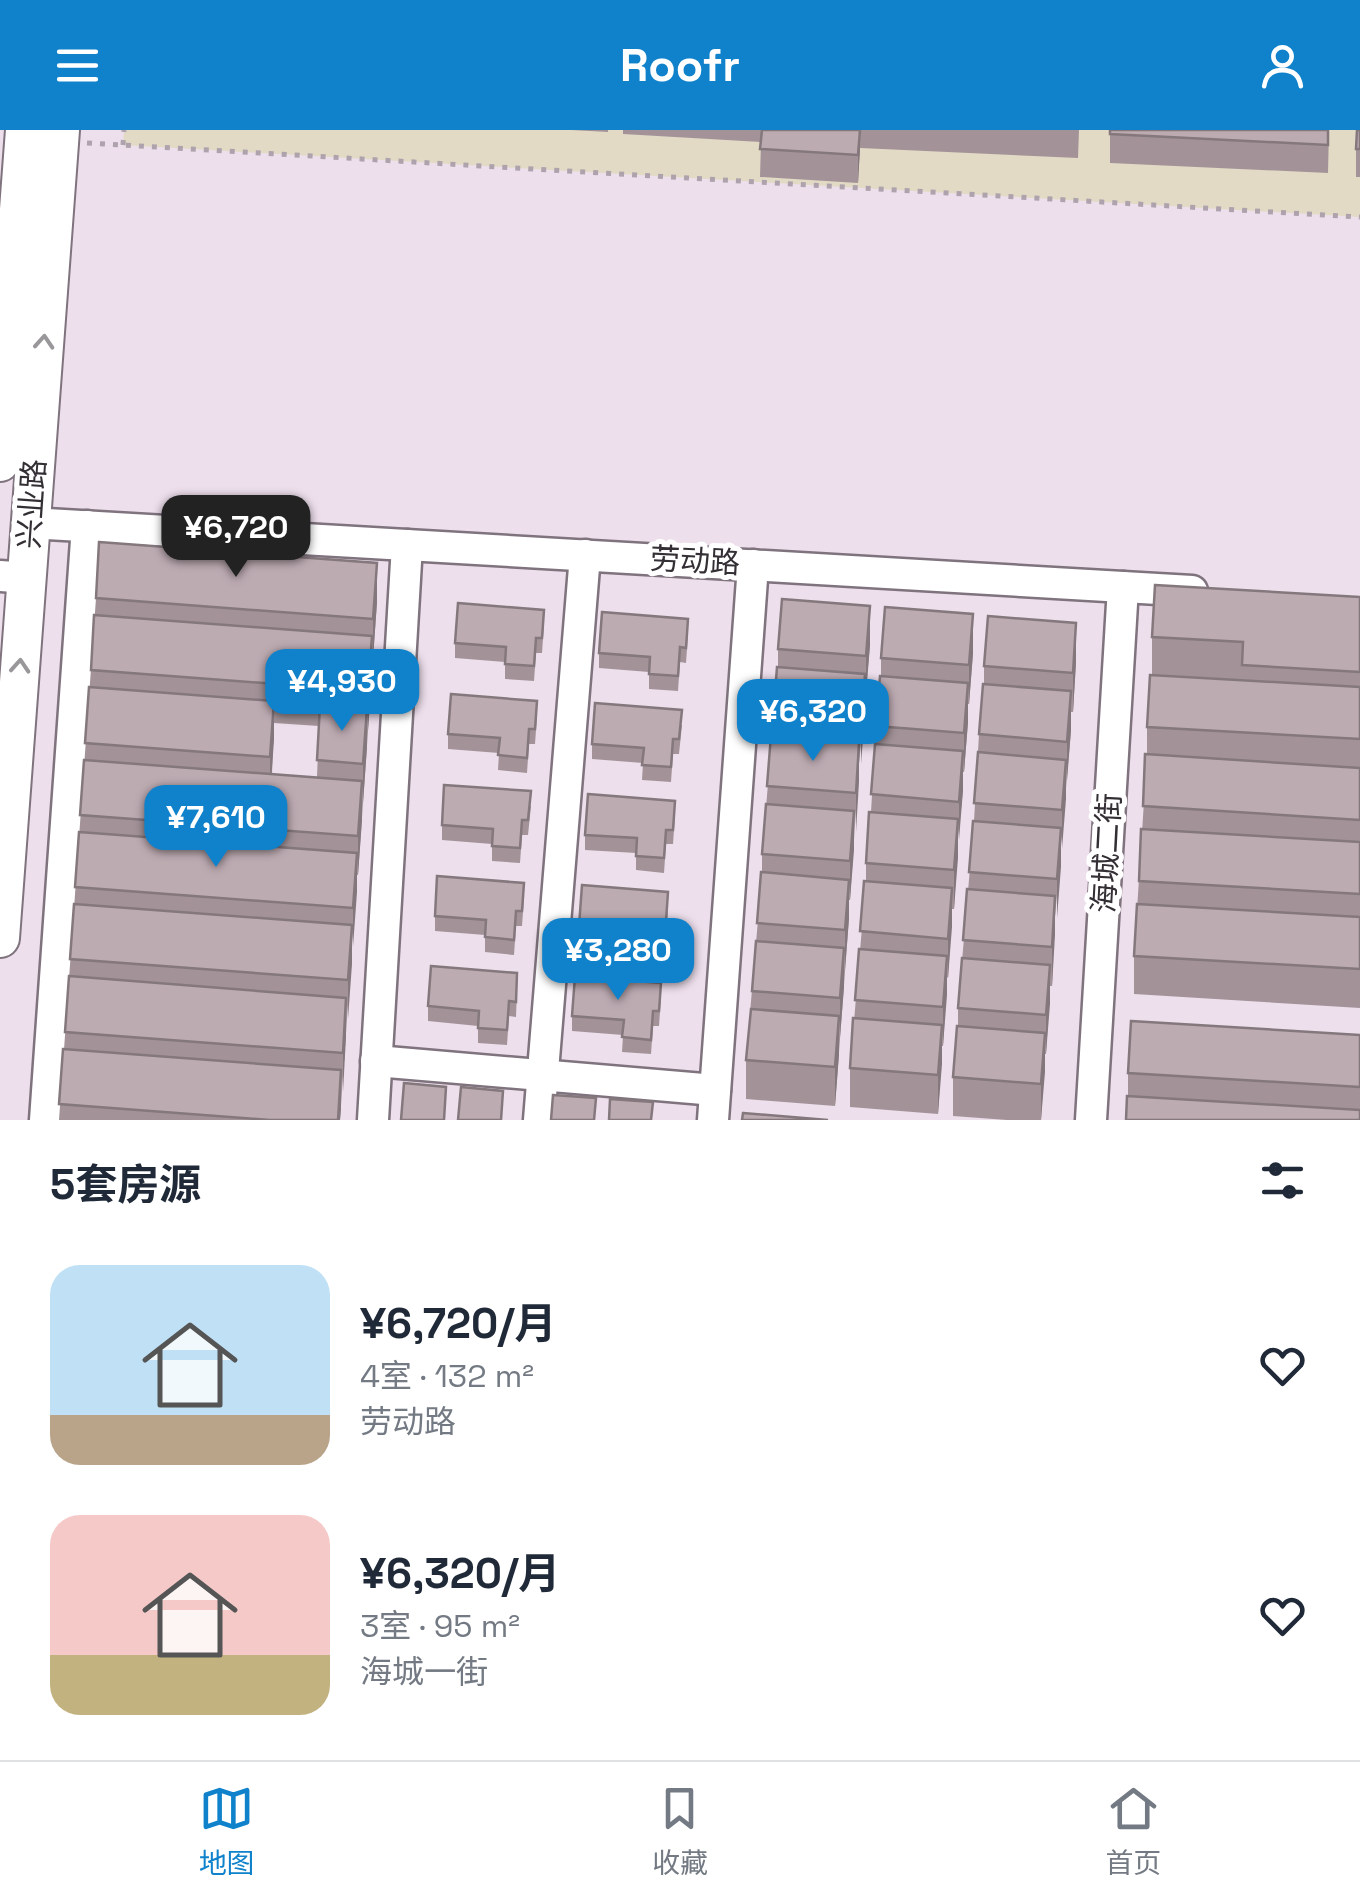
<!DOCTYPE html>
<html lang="zh">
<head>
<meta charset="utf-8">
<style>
  :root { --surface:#fff; --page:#f2f2f3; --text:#1f2937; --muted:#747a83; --line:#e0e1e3; --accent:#1082cb }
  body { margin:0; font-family:"Space Grotesk","Noto Sans SC",sans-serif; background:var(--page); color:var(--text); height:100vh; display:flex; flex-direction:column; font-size:38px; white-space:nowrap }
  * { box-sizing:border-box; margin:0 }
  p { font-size:32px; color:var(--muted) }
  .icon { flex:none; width:55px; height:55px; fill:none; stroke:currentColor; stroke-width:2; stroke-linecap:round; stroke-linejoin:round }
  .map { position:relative; height:990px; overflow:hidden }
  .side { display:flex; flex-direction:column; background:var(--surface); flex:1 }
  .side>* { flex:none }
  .price { position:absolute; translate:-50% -85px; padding:0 22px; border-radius:20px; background:var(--accent); color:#fff; font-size:32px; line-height:65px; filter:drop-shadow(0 2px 5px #0008) }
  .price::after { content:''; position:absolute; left:50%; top:60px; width:30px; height:22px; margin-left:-15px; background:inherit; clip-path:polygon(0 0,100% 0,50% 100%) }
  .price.active { background:#222; color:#fff }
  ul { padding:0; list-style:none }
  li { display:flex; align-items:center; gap:30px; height:250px; padding:0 50px }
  li span { display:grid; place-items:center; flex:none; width:280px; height:200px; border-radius:30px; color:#555 }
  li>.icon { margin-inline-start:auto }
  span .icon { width:120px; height:120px; fill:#fffc; stroke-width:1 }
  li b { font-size:42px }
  h2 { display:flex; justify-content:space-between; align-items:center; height:120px; padding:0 50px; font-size:42px }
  header { display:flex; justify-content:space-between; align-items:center; height:130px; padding:0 50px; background:var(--accent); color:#fff; font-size:45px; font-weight:800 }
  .dock { display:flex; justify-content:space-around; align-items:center; height:140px; border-top:2px solid var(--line); background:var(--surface); font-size:28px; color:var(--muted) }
  .dock a { display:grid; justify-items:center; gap:5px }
  .dock .active { color:var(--accent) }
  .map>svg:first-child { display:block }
  .commercial { fill:#e2dac5 }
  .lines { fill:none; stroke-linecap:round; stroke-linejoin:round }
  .minor-casing { stroke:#7f737e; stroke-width:35 }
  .major-casing { stroke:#7f737e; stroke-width:42 }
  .path { stroke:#aea3ad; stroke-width:5; stroke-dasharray:5 8; stroke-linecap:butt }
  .minor { stroke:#fff; stroke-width:30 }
  .major { stroke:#fff; stroke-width:38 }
  .wall { fill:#a39399; fill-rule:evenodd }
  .shaded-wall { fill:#84787d }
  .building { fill:#bdabb2; stroke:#84787d; stroke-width:2.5 }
  .oneway { stroke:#9a979a }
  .labels { text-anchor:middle; stroke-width:10; stroke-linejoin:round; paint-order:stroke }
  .street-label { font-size:30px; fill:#342f34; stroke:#fff }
</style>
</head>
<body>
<header><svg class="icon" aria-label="menu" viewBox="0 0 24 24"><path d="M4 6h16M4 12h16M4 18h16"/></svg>Roofr<svg class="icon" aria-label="person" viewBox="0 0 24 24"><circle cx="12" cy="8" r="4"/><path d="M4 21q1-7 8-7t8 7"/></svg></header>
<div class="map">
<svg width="1360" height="990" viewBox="0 0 1360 990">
  <rect width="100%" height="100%" fill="#eddfec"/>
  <path class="commercial" d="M124,0H1360V87L123,15Z"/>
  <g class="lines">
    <defs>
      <g id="minor">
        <path d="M30,393L1192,461"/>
        <path d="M0,446L27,448"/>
        <path d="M376,931L715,960"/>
        <path d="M45,990L87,396"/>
        <path d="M373,990L407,415"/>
        <path d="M539,990L585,425"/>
        <path d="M713,990L753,435"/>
        <path d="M1091,990L1123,457"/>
      </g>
      <g id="major">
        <path d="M0,332L25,0"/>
        <path d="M0,808L60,0"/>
      </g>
    </defs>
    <use href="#minor" class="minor-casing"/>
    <use href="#major" class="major-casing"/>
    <g class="path">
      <path d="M87,13L1360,87"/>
      <path d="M123,15L124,0"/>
    </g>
    <use href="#minor" class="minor"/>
    <use href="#major" class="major"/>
  </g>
  <g class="wall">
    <path d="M571,0H608V2Z"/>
    <path d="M623,0H1079L1078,28L860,18L858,53L760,47L761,12L623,4Z"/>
    <path d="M1110,0H1329L1328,43L1110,33Z"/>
    <path d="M1360,0V47H1356V19Z"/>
    <path d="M1360,467V878L1134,864V826L1147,625V597L1152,545V507Z"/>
    <path d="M96,468L377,472L358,745H357L340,990H59ZM274,593L319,596L317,647L272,644Z"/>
    <path d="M544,494L542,523H536L534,551L505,549V532L455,528V513Z"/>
    <path d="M688,504L686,533L680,532L678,561L649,559V542L599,538V523Z"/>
    <path d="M870,515L859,634L850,770H849V788L835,976L746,969V930L762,743V724L778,537V519Z"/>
    <path d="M973,523L969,574H968V592L964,642H963V660L958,710L954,779H952L948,848L947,847L943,916H942L938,984L850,977V938L866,751V733L871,682L876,596L881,546V528Z"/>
    <path d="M1076,532L1073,582H1071V600L1055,787L1052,856H1050L1046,924H1045L1041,990H1007L953,986V947L958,896V878L974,691L979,604L984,554V536Z"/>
    <path d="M537,586L535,614H529L527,643L498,640L499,623L448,619V604Z"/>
    <path d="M682,595L679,624H673L671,652L642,650L643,633L592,629V614Z"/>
    <path d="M531,676L528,705H522L520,733L492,731V714L442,710V695Z"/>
    <path d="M675,686L673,714H666L664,743L636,740V723L585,720V705Z"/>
    <path d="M524,768L522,796H516L514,825L485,822V805L435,801V786Z"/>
    <path d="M668,777L666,806L660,805L658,834L629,832V814L579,811V796Z"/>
    <path d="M517,858L516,887L509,886L507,915L478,913V896L428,891V876Z"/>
    <path d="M661,868L659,896H653L651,924L622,922L623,905L572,901V886Z"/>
    <path d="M1360,905V990L1128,966V943Z"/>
  </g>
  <g class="shaded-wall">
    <path d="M860,0V18L858,53V25Z"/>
    <path d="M377,433V472L373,528V489Z"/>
    <path d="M870,476V515L866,565V526Z"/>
    <path d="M973,484V523L969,574V535Z"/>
    <path d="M1076,493V532L1073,582V543Z"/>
    <path d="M372,506V545L368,600V561Z"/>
    <path d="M865,544V583L861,634V595Z"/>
    <path d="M968,553V592L964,642V603Z"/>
    <path d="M1071,561V600L1067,651V612Z"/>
    <path d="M274,571V610L270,666V627Z"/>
    <path d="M367,578V617L363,673V634Z"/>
    <path d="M859,613V652L856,702V663Z"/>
    <path d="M963,621V660L959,710V672Z"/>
    <path d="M1066,630V669L1062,719V680Z"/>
    <path d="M362,651V690L358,745V706Z"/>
    <path d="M854,681V720L850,770V731Z"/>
    <path d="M958,689V728L954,779V740Z"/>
    <path d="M1061,698V737L1057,788V749Z"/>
    <path d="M357,723V762L353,817V778Z"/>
    <path d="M849,750V788L845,839V800Z"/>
    <path d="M952,758V797L948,848V809Z"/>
    <path d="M1055,766V805L1052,856V817Z"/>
    <path d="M352,795V834L348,889V850Z"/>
    <path d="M844,818V857L840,907V868Z"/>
    <path d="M947,826V865L943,916V877Z"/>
    <path d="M1050,835V874L1046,924V885Z"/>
    <path d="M346,868V907L343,962V923Z"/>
    <path d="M839,886V925L835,976V937Z"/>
    <path d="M942,895V934L938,984V945Z"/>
    <path d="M1045,903V942L1041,990V954Z"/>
    <path d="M341,940V979L340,990H338Z"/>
  </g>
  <g class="building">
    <path d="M762,0H860L858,25L760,19Z"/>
    <path d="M1110,0H1328V15L1110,4Z"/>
    <path d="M1357,0H1360V19H1356Z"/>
    <path d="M99,412L377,433L373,489L96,468Z"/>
    <path d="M1155,455L1360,467V542L1242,535L1243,512L1152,507Z"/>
    <path d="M782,469L870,476L866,526L778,519Z"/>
    <path d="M458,473L544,480L542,508H536L534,536L505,534L506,517L455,513Z"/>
    <path d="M885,477L973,484L969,535L881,528Z"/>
    <path d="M602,482L688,489L686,518L680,517L678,546L649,544L650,527L599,523Z"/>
    <path d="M94,485L372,506L368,561L91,540Z"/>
    <path d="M988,486L1076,493L1073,543L984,536Z"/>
    <path d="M777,537L865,544L861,595L773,588Z"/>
    <path d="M1150,545L1360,557V609L1147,597Z"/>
    <path d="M880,546L968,553L964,603L876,596Z"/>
    <path d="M983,554L1071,561L1067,612L979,604Z"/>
    <path d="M89,557L274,571L270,627L85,613Z"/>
    <path d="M451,564L537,571L535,599H529L527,628L498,625L500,608L448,604Z"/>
    <path d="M595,573L682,580L679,609H673L671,637L642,635L644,618L592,614Z"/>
    <path d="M320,575L367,578L363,634L317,630Z"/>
    <path d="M771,605L859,613L856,663L767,656Z"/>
    <path d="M875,614L963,621L959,672L871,664Z"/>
    <path d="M978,622L1066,630L1062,680L974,673Z"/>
    <path d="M1145,624L1360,638V690L1143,676Z"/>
    <path d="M84,630L362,651L358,706L80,685Z"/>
    <path d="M444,655L531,661L528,690H522L520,718L492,716L493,699L442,695Z"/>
    <path d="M588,664L675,671L673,700H666L664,728L636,726L637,708L585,705Z"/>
    <path d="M766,674L854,681L850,731L762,724Z"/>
    <path d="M869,682L958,689L954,740L866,733Z"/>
    <path d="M973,691L1061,698L1057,749L969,742Z"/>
    <path d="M1141,699L1360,712V764L1139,751Z"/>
    <path d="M79,702L357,723L353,778L75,757Z"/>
    <path d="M761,742L849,750L845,800L757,793Z"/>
    <path d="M437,746L524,753L522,781H516L514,810L485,807L486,790L435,786Z"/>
    <path d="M864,751L952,758L948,809L860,801Z"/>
    <path d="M582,755L668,762L666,791L660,790L658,819L629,817L630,800L579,796Z"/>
    <path d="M967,759L1055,766L1052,817L963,810Z"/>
    <path d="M74,774L352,795L348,850L70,829Z"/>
    <path d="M1137,774L1360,787V839L1134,826Z"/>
    <path d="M756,811L844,818L840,868L752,861Z"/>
    <path d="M859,819L947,826L943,877L855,870Z"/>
    <path d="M962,828L1050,835L1046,885L958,878Z"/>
    <path d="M431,836L517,843L516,872L509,871L507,900L478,898L479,881L428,876Z"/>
    <path d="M69,846L346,868L343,923L65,902Z"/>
    <path d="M575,846L661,853L659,881H653L651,910L622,907L624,890L572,886Z"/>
    <path d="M751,879L839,886L835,937L746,930Z"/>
    <path d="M853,888L942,895L938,945L850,938Z"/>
    <path d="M1131,891L1360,905V957L1128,943Z"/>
    <path d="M957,896L1045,903L1041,954L953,947Z"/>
    <path d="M63,919L341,940L338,990H270L59,974Z"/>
    <path d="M404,953L446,957L444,990H401Z"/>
    <path d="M461,957L503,961L501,990H458Z"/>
    <path d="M553,965L596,968L594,990H551Z"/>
    <path d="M1127,966L1360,980V990H1126Z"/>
    <path d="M610,969L653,972L651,990H609Z"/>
    <path d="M743,983L828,990H742Z"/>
  </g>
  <defs><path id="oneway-chevron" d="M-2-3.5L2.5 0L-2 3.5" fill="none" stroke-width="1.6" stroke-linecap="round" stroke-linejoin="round" transform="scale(2.5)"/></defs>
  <g class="oneway">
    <use href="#oneway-chevron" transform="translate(44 212) rotate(-86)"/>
    <use href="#oneway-chevron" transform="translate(20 536) rotate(-86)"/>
  </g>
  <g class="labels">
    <g class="street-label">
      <text transform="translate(32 374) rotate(-86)" y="10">兴业路</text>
      <text transform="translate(695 431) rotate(3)" y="10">劳动路</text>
      <text transform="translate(1107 723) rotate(-87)" y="10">海城二街</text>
    </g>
  </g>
</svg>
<b class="price active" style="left:236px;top:450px">¥6,720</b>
<b class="price" style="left:342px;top:604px">¥4,930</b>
<b class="price" style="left:813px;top:634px">¥6,320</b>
<b class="price" style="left:216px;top:740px">¥7,610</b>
<b class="price" style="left:618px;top:873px">¥3,280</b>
</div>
<section class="side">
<h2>5套房源<svg class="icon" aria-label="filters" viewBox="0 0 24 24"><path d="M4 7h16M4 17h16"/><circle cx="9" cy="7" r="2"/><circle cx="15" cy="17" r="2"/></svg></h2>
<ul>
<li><span style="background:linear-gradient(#bfe0f5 75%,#b9a48a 0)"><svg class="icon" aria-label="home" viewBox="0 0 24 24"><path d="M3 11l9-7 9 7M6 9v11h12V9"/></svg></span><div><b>¥6,720/月</b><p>4室 · 132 m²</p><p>劳动路</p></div><svg class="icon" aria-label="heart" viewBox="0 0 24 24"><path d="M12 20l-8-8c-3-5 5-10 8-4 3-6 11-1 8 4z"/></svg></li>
<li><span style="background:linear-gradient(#f6c9c9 70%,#c2b280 0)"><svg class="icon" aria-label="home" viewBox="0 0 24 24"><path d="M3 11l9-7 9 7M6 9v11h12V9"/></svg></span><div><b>¥6,320/月</b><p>3室 · 95 m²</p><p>海城一街</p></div><svg class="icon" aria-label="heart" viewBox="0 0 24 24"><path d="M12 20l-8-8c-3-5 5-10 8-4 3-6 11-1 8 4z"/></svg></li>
</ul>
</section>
<nav class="dock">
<a class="active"><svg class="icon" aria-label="map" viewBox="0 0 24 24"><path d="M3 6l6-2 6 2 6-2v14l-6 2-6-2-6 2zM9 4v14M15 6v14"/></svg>地图</a>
<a><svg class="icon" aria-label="saved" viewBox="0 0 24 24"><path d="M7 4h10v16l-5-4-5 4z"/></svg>收藏</a>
<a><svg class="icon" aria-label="home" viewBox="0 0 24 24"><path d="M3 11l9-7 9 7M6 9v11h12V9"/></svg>首页</a>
</nav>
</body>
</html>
